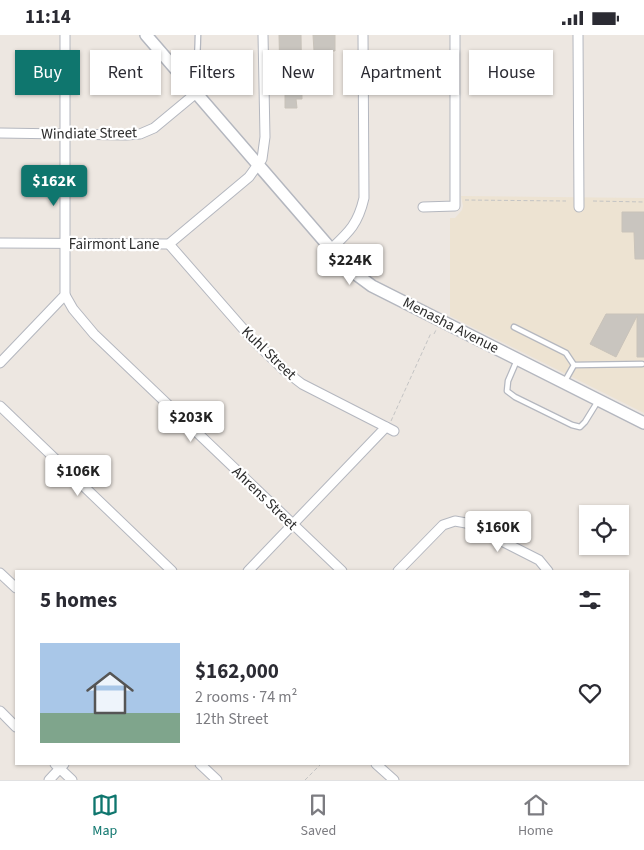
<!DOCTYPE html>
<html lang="en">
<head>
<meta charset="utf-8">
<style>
  :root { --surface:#fff; --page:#f2f2f3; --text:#2b2b33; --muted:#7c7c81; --line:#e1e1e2; --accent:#0f766e }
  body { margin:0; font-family:"Source Sans 3",sans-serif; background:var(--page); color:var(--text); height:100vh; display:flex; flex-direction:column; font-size:19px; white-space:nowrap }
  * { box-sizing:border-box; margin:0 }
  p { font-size:16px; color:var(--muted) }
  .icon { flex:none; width:28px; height:28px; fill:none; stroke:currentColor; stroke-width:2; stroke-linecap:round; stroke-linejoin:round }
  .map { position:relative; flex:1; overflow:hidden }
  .drawer { position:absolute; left:15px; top:535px; width:614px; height:195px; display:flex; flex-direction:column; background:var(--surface); border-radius:0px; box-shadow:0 1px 4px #0004 }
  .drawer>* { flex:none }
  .hud { position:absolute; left:15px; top:15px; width:615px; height:45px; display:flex; gap:10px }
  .controls { position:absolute; left:579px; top:470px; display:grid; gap:10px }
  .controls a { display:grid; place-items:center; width:50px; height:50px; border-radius:0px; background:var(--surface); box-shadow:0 1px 4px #0004; font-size:25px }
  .price { position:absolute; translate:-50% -42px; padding:0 11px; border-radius:5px; background:#fff; color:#222; font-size:16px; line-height:32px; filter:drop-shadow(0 1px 2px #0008) }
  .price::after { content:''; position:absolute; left:50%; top:30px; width:15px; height:11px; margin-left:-8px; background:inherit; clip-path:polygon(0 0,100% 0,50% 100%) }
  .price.selected { background:var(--accent); color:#fff }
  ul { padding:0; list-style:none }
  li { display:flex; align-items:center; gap:15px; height:125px; padding:0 25px }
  li span { display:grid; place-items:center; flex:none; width:140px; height:100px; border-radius:0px; color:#555 }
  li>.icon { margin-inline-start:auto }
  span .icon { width:60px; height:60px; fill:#fffc; stroke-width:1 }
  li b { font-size:21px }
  h2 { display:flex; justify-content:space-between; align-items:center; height:60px; padding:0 25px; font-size:21px }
  .chip { padding:0 18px; border-radius:0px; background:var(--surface); box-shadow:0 1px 4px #0004; font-size:18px; line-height:45px }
  .chip.selected { background:var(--accent); color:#fff }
  .status { display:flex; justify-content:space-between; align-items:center; height:35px; padding:0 25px; background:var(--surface); direction:ltr }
  .status svg { height:14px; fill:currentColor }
  .tab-bar { display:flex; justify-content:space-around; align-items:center; height:70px; border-top:1px solid var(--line); background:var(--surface); font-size:14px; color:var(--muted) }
  .tab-bar a { display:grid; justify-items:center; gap:2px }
  .tab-bar .selected { color:var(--accent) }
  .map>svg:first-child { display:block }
  .education { fill:#ede3d2 }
  .building { fill:#c9c5bf; stroke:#c9c3ba }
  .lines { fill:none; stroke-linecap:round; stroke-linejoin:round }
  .service-casing { stroke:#b4b7bf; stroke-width:7 }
  .minor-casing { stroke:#b4b7bf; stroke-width:11 }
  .tertiary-casing { stroke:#b4b7bf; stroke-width:14 }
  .path { stroke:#c4c4c4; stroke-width:1; stroke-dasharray:4 2.5; stroke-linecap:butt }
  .service { stroke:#fff; stroke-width:4.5 }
  .minor { stroke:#fff; stroke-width:9 }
  .tertiary { stroke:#fff; stroke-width:11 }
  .labels { text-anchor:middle; stroke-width:4.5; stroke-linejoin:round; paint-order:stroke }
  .street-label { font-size:15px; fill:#2d2d2d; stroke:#fff }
</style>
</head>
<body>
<div class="status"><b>11:14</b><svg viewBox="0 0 49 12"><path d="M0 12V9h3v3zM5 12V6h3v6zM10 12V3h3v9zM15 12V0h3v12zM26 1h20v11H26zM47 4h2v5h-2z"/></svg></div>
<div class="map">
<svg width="644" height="745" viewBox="0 0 644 745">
  <rect width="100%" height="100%" fill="#ede7e1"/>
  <path class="education" d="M461,161L644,163V378L450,281V183H455L462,175L463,171Z"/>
  <g class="building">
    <path d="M279,0H301L302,64H296L297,73H285V59H289V43H280Z"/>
    <path d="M313,0H335V16H314Z"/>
    <path d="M622,177H644V224H635L634,197H622Z"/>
    <path d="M606,279H644V322H637V281L616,322L590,309Z"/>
  </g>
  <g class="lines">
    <defs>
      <g id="service">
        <path d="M182,41C200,26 197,22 198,0"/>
        <path d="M514,292L566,318L574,330L565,346"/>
        <path d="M517,325L508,346L507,356L515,362L572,390L580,392L585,387L598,366"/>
        <path d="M574,330L642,329"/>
      </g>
      <g id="minor">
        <path d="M578,0L579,172"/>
        <path d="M0,98L126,100L140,99L154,93L195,59"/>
        <path d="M423,172L455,171V0"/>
        <path d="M0,208L169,209L249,142L262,124L265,102L263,0"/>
        <path d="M169,209L252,304L285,336L302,349L394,396"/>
        <path d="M331,214C349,197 358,189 364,163L363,0"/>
        <path d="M65,260L73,274L94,299L342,536"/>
        <path d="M0,328L65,260V0"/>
        <path d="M0,371L172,536"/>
        <path d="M248,536L386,392"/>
        <path d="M398,536L443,490L455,486L466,488L539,525L548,536"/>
        <path d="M0,538L16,553"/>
        <path d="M0,676L16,692"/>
        <path d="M55,729L72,745"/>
        <path d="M200,729L217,745"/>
        <path d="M376,729L394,745"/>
        <path d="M49,745L64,729"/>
      </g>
      <path id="tertiary" d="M146,0L331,214L353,237L372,251L644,388"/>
    </defs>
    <use href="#service" class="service-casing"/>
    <use href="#minor" class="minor-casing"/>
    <use href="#tertiary" class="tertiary-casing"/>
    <g class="path">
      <path d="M465,165L566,166"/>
      <path d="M593,166L644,167"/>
      <path d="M434,299L436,295"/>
      <path d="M391,386L431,298"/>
      <path d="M305,745L321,729"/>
    </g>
    <use href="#service" class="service"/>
    <use href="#minor" class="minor"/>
    <use href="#tertiary" class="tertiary"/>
  </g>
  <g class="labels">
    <g class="street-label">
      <text transform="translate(89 98) rotate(-1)" y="5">Windiate Street</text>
      <text x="114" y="214">Fairmont Lane</text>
      <text transform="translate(451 290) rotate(27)" y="5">Menasha Avenue</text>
      <text transform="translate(269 318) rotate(44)" y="5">Kuhl Street</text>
      <text transform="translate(265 463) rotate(44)" y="5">Ahrens Street</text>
    </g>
  </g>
</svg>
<div class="controls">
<a><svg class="icon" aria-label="locate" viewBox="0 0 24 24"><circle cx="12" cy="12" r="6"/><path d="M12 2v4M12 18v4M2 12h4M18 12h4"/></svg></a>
</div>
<b class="price selected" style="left:54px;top:172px">$162K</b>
<b class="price" style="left:350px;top:251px">$224K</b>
<b class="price" style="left:191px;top:408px">$203K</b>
<b class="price" style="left:78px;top:462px">$106K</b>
<b class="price" style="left:498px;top:518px">$160K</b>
<div class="hud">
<a class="chip selected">Buy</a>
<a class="chip">Rent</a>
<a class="chip">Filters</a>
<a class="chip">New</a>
<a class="chip">Apartment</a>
<a class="chip">House</a>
</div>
<section class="drawer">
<h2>5 homes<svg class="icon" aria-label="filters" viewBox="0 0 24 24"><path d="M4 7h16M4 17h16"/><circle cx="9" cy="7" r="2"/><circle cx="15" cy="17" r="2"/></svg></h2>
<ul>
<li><span style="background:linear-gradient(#a9c7e8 70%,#7fa58c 0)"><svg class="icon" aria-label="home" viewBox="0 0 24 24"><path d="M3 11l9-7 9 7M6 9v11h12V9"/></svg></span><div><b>$162,000</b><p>2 rooms · 74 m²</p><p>12th Street</p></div><svg class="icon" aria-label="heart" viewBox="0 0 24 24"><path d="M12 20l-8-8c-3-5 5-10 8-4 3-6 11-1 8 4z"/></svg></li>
</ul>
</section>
</div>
<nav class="tab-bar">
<a class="selected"><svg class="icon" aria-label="map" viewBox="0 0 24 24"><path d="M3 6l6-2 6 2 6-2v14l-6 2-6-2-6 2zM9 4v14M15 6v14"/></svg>Map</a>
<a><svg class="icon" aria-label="saved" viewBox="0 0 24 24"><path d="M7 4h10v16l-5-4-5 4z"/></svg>Saved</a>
<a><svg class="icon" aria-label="home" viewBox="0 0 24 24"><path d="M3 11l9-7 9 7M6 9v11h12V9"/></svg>Home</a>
</nav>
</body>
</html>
